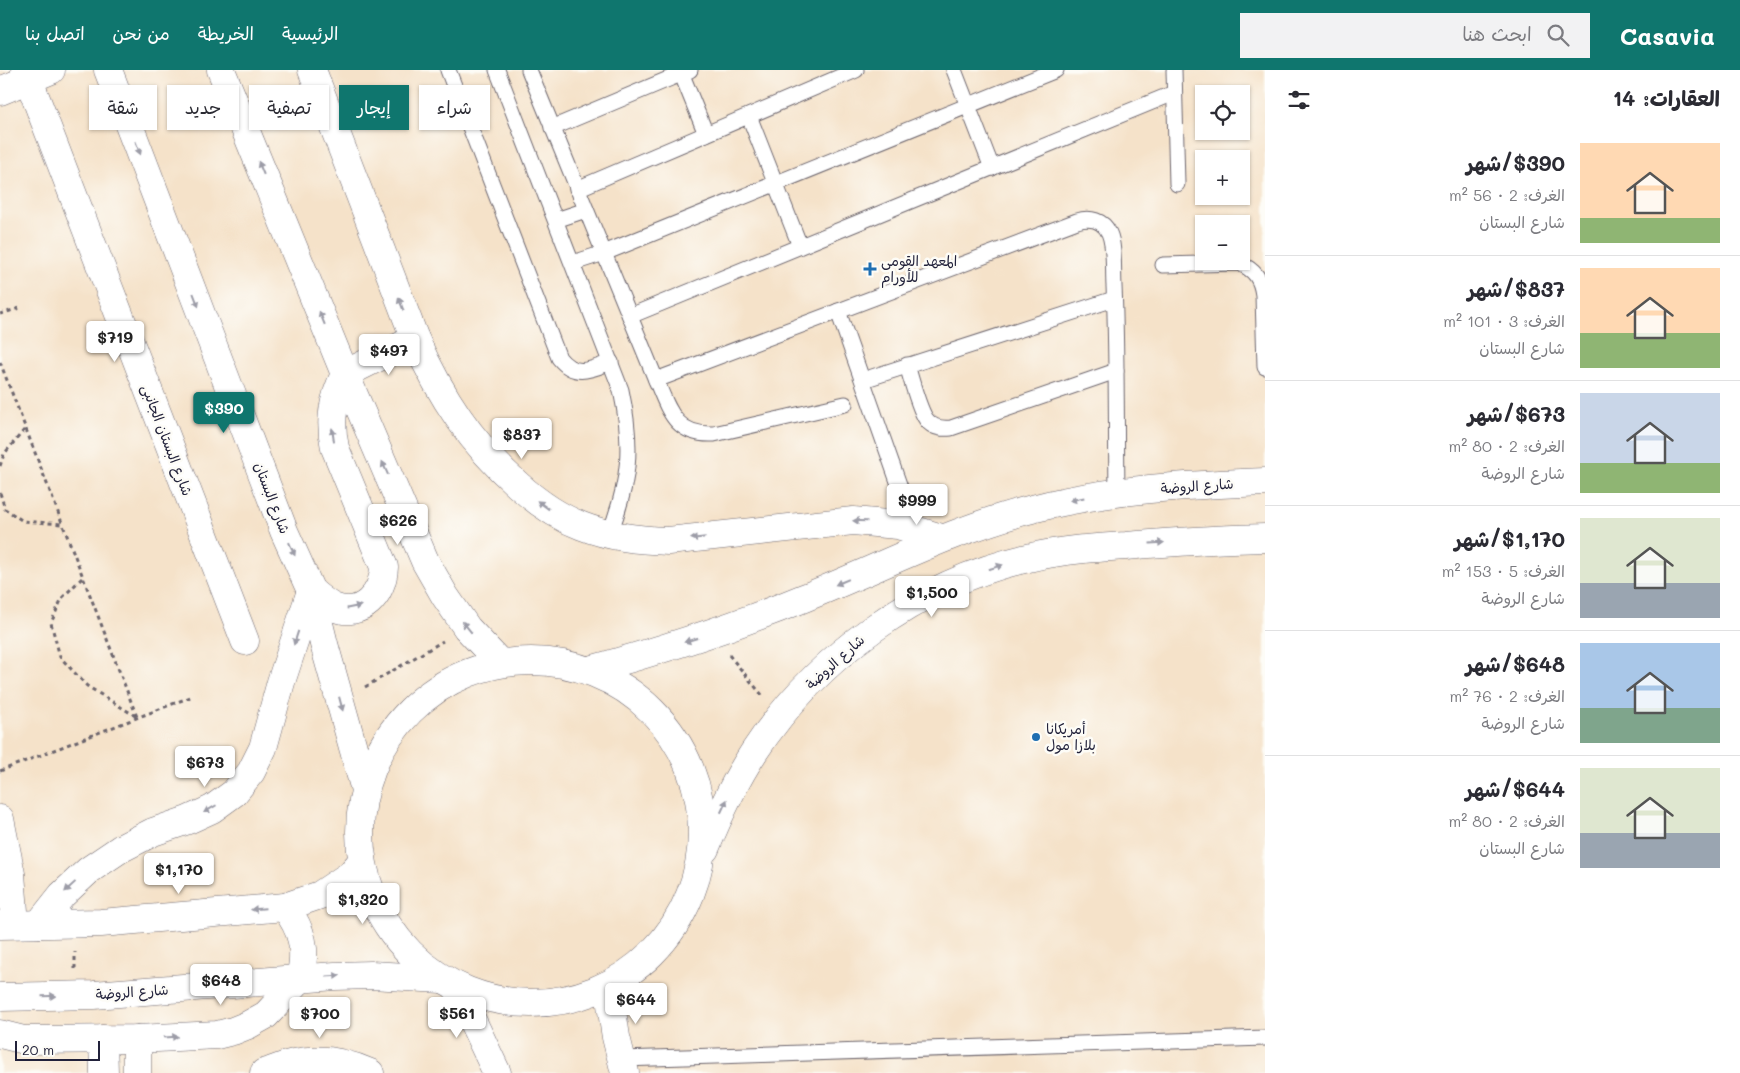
<!DOCTYPE html>
<html lang="ar">
<head>
<meta charset="utf-8">
<style>
  :root { --surface:#fff; --page:#f2f2f3; --text:#2b2b33; --muted:#7c7c81; --line:#e1e1e2; --accent:#0f766e }
  body { margin:0; font-family:Mali,"Playpen Sans Arabic",sans-serif; background:var(--page); color:var(--text); direction:rtl; height:100vh; display:flex; flex-direction:column; font-size:19px; white-space:nowrap }
  * { box-sizing:border-box; margin:0 }
  p { font-size:16px; color:var(--muted) }
  .icon { flex:none; width:28px; height:28px; fill:none; stroke:currentColor; stroke-width:2; stroke-linecap:round; stroke-linejoin:round }
  .map { position:relative; flex:1; overflow:hidden; direction:ltr }
  .side { display:flex; flex-direction:column; background:var(--surface); width:475px }
  .side>* { flex:none }
  .top-card { position:absolute; left:15px; top:15px; width:475px; height:45px; direction:rtl; display:flex; gap:10px }
  .buttons { position:absolute; left:1195px; top:15px; display:grid; gap:10px }
  .buttons a { display:grid; place-items:center; width:55px; height:55px; border-radius:0px; background:var(--surface); box-shadow:0 1px 4px #0004; font-size:25px }
  .scale { position:absolute; left:15px; bottom:12px; width:85px; box-sizing:border-box; padding-left:5px; border:2px solid #22223b; border-top:0; font-size:14px; line-height:18px; white-space:nowrap; color:#22223b; -webkit-text-stroke:4px #fdfcf7; paint-order:stroke }
  .price { position:absolute; translate:-50% -42px; padding:0 11px; border-radius:5px; background:#fff; color:#222; font-size:16px; line-height:32px; filter:drop-shadow(0 1px 2px #0008) }
  .price::after { content:''; position:absolute; left:50%; top:30px; width:15px; height:11px; margin-left:-8px; background:inherit; clip-path:polygon(0 0,100% 0,50% 100%) }
  .price.on { background:var(--accent); color:#fff }
  ul { padding:0; list-style:none }
  li { display:flex; align-items:center; gap:15px; height:125px; padding:0 20px }
  li+li { border-top:1px solid var(--line) }
  li span { display:grid; place-items:center; flex:none; width:140px; height:100px; border-radius:0px; color:#555 }
  li>.icon { margin-inline-start:auto }
  span .icon { width:60px; height:60px; fill:#fffc; stroke-width:1 }
  li b { font-size:21px }
  h2 { display:flex; justify-content:space-between; align-items:center; height:60px; padding:0 20px; font-size:21px }
  .pill { padding:0 18px; border-radius:0px; background:var(--surface); box-shadow:0 1px 4px #0004; font-size:18px; line-height:45px }
  .pill.on { background:var(--accent); color:#fff }
  header { display:flex; align-items:center; gap:30px; box-sizing:border-box; height:70px; padding:0 25px; background:var(--accent); color:#fff }
  header strong { font-size:24px }
  nav { display:flex; gap:28px; margin-inline-start:auto; font-size:18px }
  .search { width:350px; height:45px; background:var(--page); display:flex; align-items:center; gap:12px; box-sizing:border-box; padding:0 18px; border-radius:0px; color:var(--muted); font-size:19px }
  main { display:flex; flex:1; min-height:0 }
  .map>svg:first-child { display:block }
  .lines { fill:none; stroke-linecap:round; stroke-linejoin:round }
  .service-casing { stroke:#6c656d; stroke-width:17 }
  .minor-casing { stroke:#6c656d; stroke-width:29 }
  .tertiary-casing { stroke:#6c656d; stroke-width:29 }
  .path { stroke:#6c656d; stroke-width:3; stroke-dasharray:4 4; stroke-linecap:butt }
  .service { stroke:#fff; stroke-width:15 }
  .minor { stroke:#fff; stroke-width:28 }
  .tertiary { stroke:#fff; stroke-width:28 }
  .oneway { fill:#9c9ca7 }
  .poi-dot { fill:#1f6fb2; stroke:#fdfcf7; stroke-width:2 }
  .labels { text-anchor:middle; stroke-width:5; stroke-linejoin:round; paint-order:stroke }
  .poi-label { font-size:14px; fill:#22223b; stroke:#fdfcf7; text-anchor:start }
  .street-label { font-size:14px; fill:#22223b; stroke:#fdfcf7 }
</style>
</head>
<body>
<header>
<strong>Casavia</strong>
<div class="search"><svg class="icon" aria-label="search" viewBox="0 0 24 24"><circle cx="10" cy="10" r="6"/><path d="M15 15l6 6"/></svg>ابحث هنا</div>
<nav><a>الرئيسية</a><a>الخريطة</a><a>من نحن</a><a>اتصل بنا</a></nav>
</header>
<main>
<section class="side">
<h2>العقارات: 14<svg class="icon" aria-label="filters" viewBox="0 0 24 24"><path d="M4 7h16M4 17h16"/><circle cx="9" cy="7" r="2"/><circle cx="15" cy="17" r="2"/></svg></h2>
<ul>
<li><span style="background:linear-gradient(#ffd9b3 75%,#8fb573 0)"><svg class="icon" aria-label="home" viewBox="0 0 24 24"><path d="M3 11l9-7 9 7M6 9v11h12V9"/></svg></span><div><b>$390/شهر</b><p>الغرف: 2 · 56 m²</p><p>شارع البستان</p></div></li>
<li><span style="background:linear-gradient(#ffd9b3 65%,#8fb573 0)"><svg class="icon" aria-label="home" viewBox="0 0 24 24"><path d="M3 11l9-7 9 7M6 9v11h12V9"/></svg></span><div><b>$837/شهر</b><p>الغرف: 3 · 101 m²</p><p>شارع البستان</p></div></li>
<li><span style="background:linear-gradient(#c9d6e8 70%,#8fb573 0)"><svg class="icon" aria-label="home" viewBox="0 0 24 24"><path d="M3 11l9-7 9 7M6 9v11h12V9"/></svg></span><div><b>$673/شهر</b><p>الغرف: 2 · 80 m²</p><p>شارع الروضة</p></div></li>
<li><span style="background:linear-gradient(#dfe7d0 65%,#9aa5b1 0)"><svg class="icon" aria-label="home" viewBox="0 0 24 24"><path d="M3 11l9-7 9 7M6 9v11h12V9"/></svg></span><div><b>$1,170/شهر</b><p>الغرف: 5 · 153 m²</p><p>شارع الروضة</p></div></li>
<li><span style="background:linear-gradient(#a9c7e8 65%,#7fa58c 0)"><svg class="icon" aria-label="home" viewBox="0 0 24 24"><path d="M3 11l9-7 9 7M6 9v11h12V9"/></svg></span><div><b>$648/شهر</b><p>الغرف: 2 · 76 m²</p><p>شارع الروضة</p></div></li>
<li><span style="background:linear-gradient(#dfe7d0 65%,#9aa5b1 0)"><svg class="icon" aria-label="home" viewBox="0 0 24 24"><path d="M3 11l9-7 9 7M6 9v11h12V9"/></svg></span><div><b>$644/شهر</b><p>الغرف: 2 · 80 m²</p><p>شارع البستان</p></div></li>
</ul>
</section>
<div class="map">
<svg width="1265" height="1003" viewBox="0 0 1265 1003">
  <rect width="100%" height="100%" fill="#fdfcf7"/>
  <filter id="ink" filterUnits="userSpaceOnUse"><feTurbulence type="fractalNoise" baseFrequency=".02" numOctaves="2"/><feDisplacementMap in="SourceGraphic" scale="10" xChannelSelector="R" yChannelSelector="G"/><feConvolveMatrix kernelMatrix="1 2 1 2 8 2 1 2 1" color-interpolation-filters="sRGB"/></filter>
  <filter id="wash" filterUnits="userSpaceOnUse"><feTurbulence type="fractalNoise" baseFrequency=".0096" numOctaves="4" result="noise"/><feDisplacementMap in="SourceGraphic" scale="20" xChannelSelector="R" yChannelSelector="G"/><feGaussianBlur stdDeviation="1.12" result="paint"/><feColorMatrix in="noise" values="0 0 0 0 0 0 0 0 0 0 0 0 0 0 0 0 0 1.4 0 .05"/><feComposite in="paint" operator="in"/></filter>
  <g filter="url(#wash)">
    <rect width="100%" height="100%" fill="#f5e2c9"/>
  </g>
  <g filter="url(#ink)">
    <g class="lines">
      <defs>
        <g id="service">
          <path d="M448,0L559,288C575,308 590,300 611,292"/>
          <path d="M497,0L621,320C633,376 630,411 609,465"/>
          <path d="M529,0L656,310C669,340 675,366 714,364L845,334"/>
          <path d="M680,0L706,64"/>
          <path d="M954,0L992,98"/>
          <path d="M1174,0L1177,114"/>
          <path d="M749,46L800,176"/>
          <path d="M552,58L690,0"/>
          <path d="M577,119L856,0"/>
          <path d="M556,150L586,140"/>
          <path d="M573,193L604,183L1056,0"/>
          <path d="M1163,195L1239,193C1255,200 1261,209 1263,225L1265,297"/>
          <path d="M838,241L915,460"/>
          <path d="M630,246L1174,23"/>
          <path d="M907,295C911,309 919,339 926,349C932,358 942,359 951,358L1116,301"/>
          <path d="M656,310L1077,151C1090,147 1103,150 1109,163C1115,176 1113,201 1114,216C1117,284 1116,353 1117,422"/>
          <path d="M863,310L1114,229"/>
          <path d="M622,989L1265,968"/>
        </g>
        <g id="minor">
          <path d="M25,0L245,571"/>
          <path d="M312,0L415,269C441,327 471,373 518,415C537,432 558,447 582,456C610,467 638,470 668,471L853,451L898,455L941,468"/>
          <path d="M0,21L51,0"/>
          <path d="M0,749L11,804L15,854"/>
          <path d="M0,964L24,970L137,969L217,965L233,961L248,955L266,945L300,909"/>
          <path d="M103,969L104,1003"/>
          <path d="M137,969V1003"/>
          <path d="M264,1003C274,1000 284,995 294,993C320,987 346,992 370,1003"/>
        </g>
        <g id="tertiary">
          <path d="M108,0L284,461L311,521L324,574L365,720"/>
          <path d="M221,0L345,304L425,491L445,526L467,558L500,593"/>
          <circle cx="531" cy="762" r="171"/>
          <path d="M590,600C662,580 734,557 804,528C882,497 955,458 1036,438C1111,419 1188,415 1265,412"/>
          <path d="M705,779C719,745 734,712 754,682C816,587 918,513 1028,488C1060,480 1093,478 1126,476C1172,472 1218,469 1265,468"/>
          <path d="M285,837C303,861 307,879 300,909"/>
          <path d="M39,854L62,825L89,800L120,779L153,762L188,750L212,739L234,723L251,702L263,678L281,612L311,521C318,527 325,533 333,537C362,549 383,524 384,497L335,378C329,350 333,329 345,304L415,269"/>
          <path d="M0,855L101,853L285,837L320,825L350,805L362,791"/>
          <path d="M608,915L616,967L625,1003"/>
          <path d="M456,916L497,1003"/>
          <path d="M0,927L94,925L335,906L371,905L442,909"/>
        </g>
      </defs>
      <use href="#service" class="service-casing"/>
      <use href="#minor" class="minor-casing"/>
      <use href="#tertiary" class="tertiary-casing"/>
      <g class="path">
        <path d="M0,244L20,238"/>
        <path d="M0,292L137,647"/>
        <path d="M0,396L4,384L25,359"/>
        <path d="M0,423L5,439L23,451L62,454"/>
        <path d="M82,508L62,528L51,553L60,587L87,616L137,647"/>
        <path d="M729,585L762,625"/>
        <path d="M365,617L443,571"/>
        <path d="M0,701L193,626"/>
        <path d="M75,899V882"/>
      </g>
      <use href="#service" class="service"/>
      <use href="#minor" class="minor"/>
      <use href="#tertiary" class="tertiary"/>
    </g>
    <defs><path id="oneway-solid" d="M-6-.8H1V-3.2L6.5 0L1 3.2V.8H-6Z" transform="scale(1.25)"/></defs>
    <g class="oneway">
      <use href="#oneway-solid" transform="translate(138 78) rotate(69)"/>
      <use href="#oneway-solid" transform="translate(261 98) rotate(-112)"/>
      <use href="#oneway-solid" transform="translate(196 230) rotate(69)"/>
      <use href="#oneway-solid" transform="translate(401 234) rotate(-111)"/>
      <use href="#oneway-solid" transform="translate(322 248) rotate(-112)"/>
      <use href="#oneway-solid" transform="translate(333 365) rotate(-98)"/>
      <use href="#oneway-solid" transform="translate(385 398) rotate(-114)"/>
      <use href="#oneway-solid" transform="translate(1077 429) rotate(168)"/>
      <use href="#oneway-solid" transform="translate(543 435) rotate(-144)"/>
      <use href="#oneway-solid" transform="translate(860 451) rotate(-178)"/>
      <use href="#oneway-solid" transform="translate(698 468) rotate(174)"/>
      <use href="#oneway-solid" transform="translate(1157 473) rotate(-4)"/>
      <use href="#oneway-solid" transform="translate(292 479) rotate(66)"/>
      <use href="#oneway-solid" transform="translate(996 497) rotate(-17)"/>
      <use href="#oneway-solid" transform="translate(842 512) rotate(157)"/>
      <use href="#oneway-solid" transform="translate(354 537) rotate(-12)"/>
      <use href="#oneway-solid" transform="translate(467 557) rotate(-129)"/>
      <use href="#oneway-solid" transform="translate(296 568) rotate(108)"/>
      <use href="#oneway-solid" transform="translate(691 570) rotate(162)"/>
      <use href="#oneway-solid" transform="translate(341 634) rotate(75)"/>
      <use href="#oneway-solid" transform="translate(724 736) rotate(-65)"/>
      <use href="#oneway-solid" transform="translate(210 739) rotate(150)"/>
      <use href="#oneway-solid" transform="translate(70 817) rotate(137)"/>
      <use href="#oneway-solid" transform="translate(258 839) rotate(175)"/>
      <use href="#oneway-solid" transform="translate(333 906) rotate(-3)"/>
      <use href="#oneway-solid" transform="translate(49 926) rotate(-2)"/>
      <use href="#oneway-solid" transform="translate(171 967) rotate(-3)"/>
    </g>
  </g>
  <g class="poi-dot">
    <path d="M867.5 191.5h5v5h5v5h-5v5h-5v-5h-5v-5h5z"/>
    <circle cx="1036" cy="667" r="5"/>
  </g>
  <g class="labels">
    <g class="poi-label">
      <text x="881" y="196">المعهد القومى<tspan x="881" dy="16">للأورام</tspan></text>
      <text x="1046" y="664">أمريكانا<tspan x="1046" dy="16">بلازا مول</tspan></text>
    </g>
    <g class="street-label">
      <text transform="translate(167 370) rotate(69)" y="5">شارع البستان الجانبى</text>
      <text transform="translate(1197 416) rotate(-4)" y="5">شارع الروضة</text>
      <text transform="translate(272 428) rotate(69)" y="5">شارع البستان</text>
      <text transform="translate(835 592) rotate(-42)" y="5">شارع الروضة</text>
      <text transform="translate(132 922) rotate(-4)" y="5">شارع الروضة</text>
    </g>
  </g>
</svg>
<div class="buttons">
<a><svg class="icon" aria-label="locate" viewBox="0 0 24 24"><circle cx="12" cy="12" r="6"/><path d="M12 2v4M12 18v4M2 12h4M18 12h4"/></svg></a>
<a>+</a>
<a>−</a>
</div>
<div class="scale">20 m</div>
<b class="price" style="left:115px;top:293px">$719</b>
<b class="price" style="left:389px;top:306px">$497</b>
<b class="price on" style="left:224px;top:364px">$390</b>
<b class="price" style="left:522px;top:390px">$837</b>
<b class="price" style="left:917px;top:456px">$999</b>
<b class="price" style="left:398px;top:476px">$626</b>
<b class="price" style="left:932px;top:548px">$1,500</b>
<b class="price" style="left:205px;top:718px">$673</b>
<b class="price" style="left:179px;top:825px">$1,170</b>
<b class="price" style="left:363px;top:855px">$1,320</b>
<b class="price" style="left:221px;top:936px">$648</b>
<b class="price" style="left:636px;top:955px">$644</b>
<b class="price" style="left:320px;top:969px">$700</b>
<b class="price" style="left:457px;top:969px">$561</b>
<div class="top-card">
<a class="pill">شراء</a>
<a class="pill on">إيجار</a>
<a class="pill">تصفية</a>
<a class="pill">جديد</a>
<a class="pill">شقة</a>
</div>
</div>
</main>
</body>
</html>
